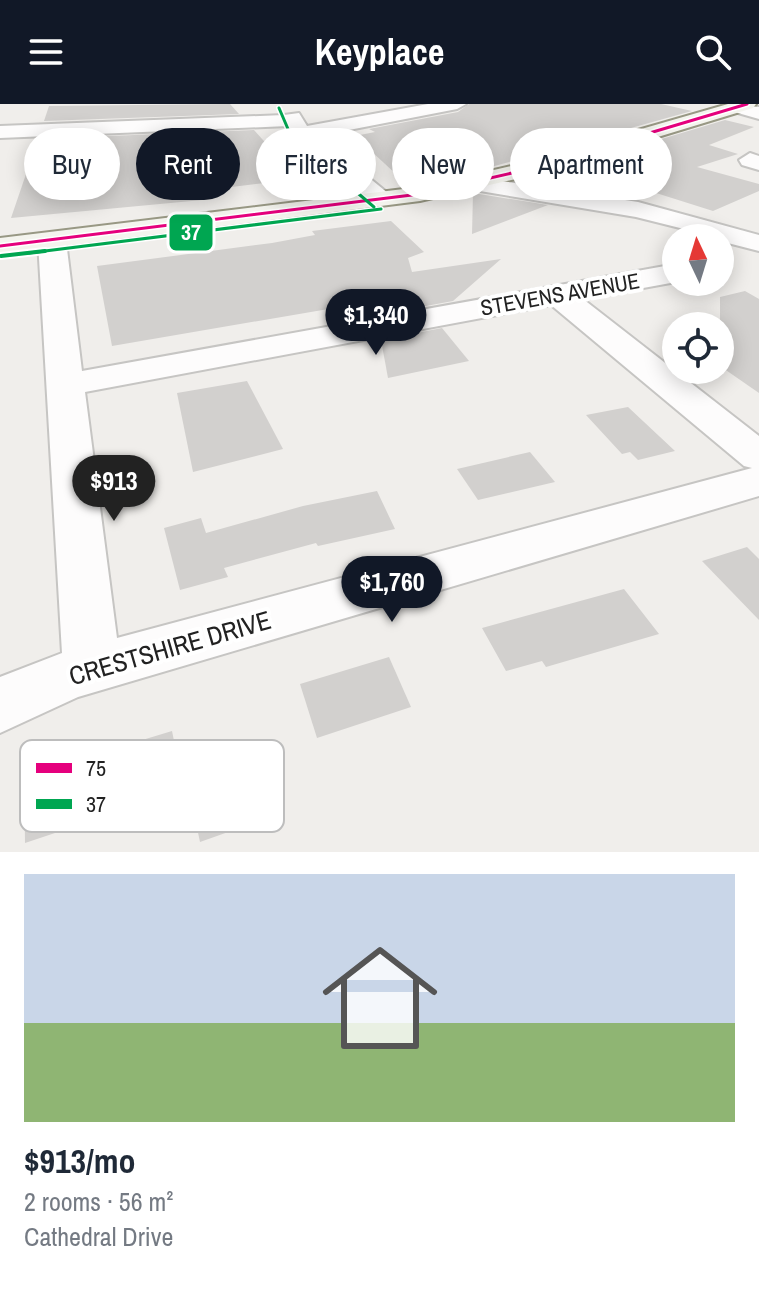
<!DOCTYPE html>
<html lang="en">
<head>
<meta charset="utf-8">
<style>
  :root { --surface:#fff; --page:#f2f2f3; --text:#1f2937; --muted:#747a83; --line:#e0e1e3; --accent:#111827 }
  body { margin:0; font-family:"Archivo Narrow",sans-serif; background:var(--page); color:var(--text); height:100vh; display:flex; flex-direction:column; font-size:30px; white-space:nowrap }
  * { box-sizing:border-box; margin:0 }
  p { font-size:26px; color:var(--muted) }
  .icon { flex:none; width:44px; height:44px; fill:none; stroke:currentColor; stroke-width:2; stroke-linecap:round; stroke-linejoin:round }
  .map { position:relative; height:748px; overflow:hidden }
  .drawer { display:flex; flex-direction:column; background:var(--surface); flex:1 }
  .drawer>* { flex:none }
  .top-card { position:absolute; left:24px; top:24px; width:712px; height:72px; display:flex; gap:16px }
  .needle { width:52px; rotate:356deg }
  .fabs { position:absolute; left:662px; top:120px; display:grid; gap:16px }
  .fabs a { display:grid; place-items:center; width:72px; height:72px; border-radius:50%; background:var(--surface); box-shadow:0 4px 20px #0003; font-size:40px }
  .price { position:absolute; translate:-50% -68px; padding:0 18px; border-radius:28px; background:var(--accent); color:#fff; font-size:26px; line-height:52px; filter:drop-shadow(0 2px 4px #0008) }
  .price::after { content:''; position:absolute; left:50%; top:48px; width:24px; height:18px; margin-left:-12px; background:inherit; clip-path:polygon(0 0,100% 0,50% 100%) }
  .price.selected { background:#222; color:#fff }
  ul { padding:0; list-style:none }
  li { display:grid; align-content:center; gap:16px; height:424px; padding:0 24px }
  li+li { border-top:2px solid var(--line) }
  li span { display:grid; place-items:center; height:248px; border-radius:0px; color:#555 }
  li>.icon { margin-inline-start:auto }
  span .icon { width:144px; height:144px; fill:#fffc; stroke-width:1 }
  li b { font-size:34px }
  .tag { padding:0 28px; border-radius:36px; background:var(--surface); box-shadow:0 4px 20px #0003; font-size:28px; line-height:72px }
  .tag.selected { background:var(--accent); color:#fff }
  header { display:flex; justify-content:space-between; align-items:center; height:104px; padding:0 24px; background:var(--accent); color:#fff; font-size:36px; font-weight:700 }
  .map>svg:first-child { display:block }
  .building { fill:#d2d0ce }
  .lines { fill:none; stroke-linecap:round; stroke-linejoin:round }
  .street-casing { stroke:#c6c5c3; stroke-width:4 }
  .secondary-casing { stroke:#989884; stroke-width:4 }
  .street { fill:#fdfcfc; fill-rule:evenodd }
  .secondary { fill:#f4f4ee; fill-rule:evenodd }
  .bus-1-casing { stroke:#fff; stroke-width:6 }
  .bus-2-far1-casing { stroke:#fff; stroke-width:6 }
  .bus-2-casing { stroke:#fff; stroke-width:8 }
  .bus-1 { stroke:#e5007d; stroke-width:3 }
  .bus-2-far1 { stroke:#00a651; stroke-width:3 }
  .bus-2 { stroke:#00a651; stroke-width:4 }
  .labels { text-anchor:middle; stroke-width:8; stroke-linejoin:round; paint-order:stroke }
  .far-street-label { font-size:22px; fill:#222; stroke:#fff }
  .street-label { font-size:26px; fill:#222; stroke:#fff }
  .key { fill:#fff; stroke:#bdbdbd; stroke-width:2 }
  .key-label { font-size:22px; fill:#222 }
  .line-badge { stroke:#fff; stroke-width:3 }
  .badge-label { font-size:22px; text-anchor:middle; font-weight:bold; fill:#fff }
</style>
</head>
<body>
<header><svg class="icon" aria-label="menu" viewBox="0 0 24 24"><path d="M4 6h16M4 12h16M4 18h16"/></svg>Keyplace<svg class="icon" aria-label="search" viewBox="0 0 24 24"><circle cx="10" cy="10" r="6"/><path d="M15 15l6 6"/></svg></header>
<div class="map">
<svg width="759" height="748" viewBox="0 0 759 748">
  <rect width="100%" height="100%" fill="#f0eeeb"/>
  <g class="building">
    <path d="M230,0L239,10L44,17L49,2Z"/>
    <path d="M469,0H661L692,7L473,68L474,64L399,73L355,32L375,28L369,25L458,8Z"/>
    <path d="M725,16L754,23L709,41L738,50L697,63L759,80V87L713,107L615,76L586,87L521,77Z"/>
    <path d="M254,26L298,75L207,86L213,95L11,114L38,35Z"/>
    <path d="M473,89L548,101L472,130Z"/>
    <path d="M391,117L424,148L408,154L412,168L501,155L453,197L377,211L375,197L112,242L97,162L272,139L315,131L312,127Z"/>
    <path d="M745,187L759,195V289L720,262V193Z"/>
    <path d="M442,224L469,257L388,274L381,236Z"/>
    <path d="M247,277L283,345L193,368L177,289Z"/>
    <path d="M628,303L675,347L638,356L630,348L622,350L586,311Z"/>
    <path d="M530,348L555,378L478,396L457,365Z"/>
    <path d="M377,387L395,425L318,442L316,439L224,464L228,473L180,486L164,424L201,414L206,429L303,402Z"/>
    <path d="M747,443L759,455V516L702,457Z"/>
    <path d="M624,485L659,530L546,563L542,557L506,567L482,524Z"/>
    <path d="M389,553L411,603L317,634L300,580Z"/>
    <path d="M172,627L184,686L25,739L24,664L83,645V654Z"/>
    <path d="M236,670L248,721L200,738L189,686Z"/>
  </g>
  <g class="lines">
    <defs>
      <g id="street">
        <path d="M428,0H466L457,5L318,32L389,90L392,95L389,100H371L295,33L288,22L0,34V22L284,11L299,9L307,22Z"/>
        <path d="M730,0L759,3V15L731,7Z"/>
        <path d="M750,49L759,52V66L742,61L739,56Z"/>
        <path d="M470,72L638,98L759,131V147L720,137V134L636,113L462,84L458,79L462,74Z"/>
        <path d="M52,129L62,131L66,137L82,267L676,160V178L583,195L759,332V392L78,593L0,629V573L62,549L38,137L42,131ZM551,201L744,362L752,364L117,534L85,288Z"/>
      </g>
      <path id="secondary" d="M728,0H756L753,4L533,71L420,97L0,150V134L420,83L520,60Z"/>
    </defs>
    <use href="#street" class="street-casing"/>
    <use href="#secondary" class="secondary-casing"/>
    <use href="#street" class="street"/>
    <use href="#secondary" class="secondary"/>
    <defs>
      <path id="bus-1" d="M0,142L420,90L525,66L747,0"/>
      <g id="bus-2-far1">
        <path d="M279,4L291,32L374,103"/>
        <path d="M29,149L381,105"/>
      </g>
      <path id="bus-2" d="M1,152L45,147"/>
    </defs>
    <use href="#bus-1" class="bus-1-casing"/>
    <use href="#bus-2-far1" class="bus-2-far1-casing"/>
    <use href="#bus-2" class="bus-2-casing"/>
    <use href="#bus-1" class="bus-1"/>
    <use href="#bus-2-far1" class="bus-2-far1"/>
    <use href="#bus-2" class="bus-2"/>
  </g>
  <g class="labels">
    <g class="far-street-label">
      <text transform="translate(560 190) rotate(-10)" y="8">STEVENS AVENUE</text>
    </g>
    <g class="street-label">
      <text transform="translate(170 544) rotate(-16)" y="9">CRESTSHIRE DRIVE</text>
    </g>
  </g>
  <rect x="20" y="636" width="264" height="92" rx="12" class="key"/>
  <rect x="36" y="659" width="36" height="10" fill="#e5007d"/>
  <rect x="36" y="695" width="36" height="10" fill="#00a651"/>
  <g class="key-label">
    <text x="86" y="672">75</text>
    <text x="86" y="708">37</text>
  </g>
  <rect class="line-badge" x="168" y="109" width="46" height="39" rx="8" fill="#00a651"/>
  <g class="badge-label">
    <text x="191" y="136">37</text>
  </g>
</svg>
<div class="fabs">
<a><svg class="needle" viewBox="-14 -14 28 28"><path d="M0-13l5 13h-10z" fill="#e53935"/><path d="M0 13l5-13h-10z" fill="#747a83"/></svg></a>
<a><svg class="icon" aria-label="locate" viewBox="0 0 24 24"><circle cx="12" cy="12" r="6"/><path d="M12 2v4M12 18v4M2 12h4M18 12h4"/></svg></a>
</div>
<b class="price" style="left:376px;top:253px">$1,340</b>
<b class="price selected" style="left:114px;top:419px">$913</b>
<b class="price" style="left:392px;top:520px">$1,760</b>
<div class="top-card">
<a class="tag">Buy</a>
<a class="tag selected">Rent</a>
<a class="tag">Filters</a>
<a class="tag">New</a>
<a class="tag">Apartment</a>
</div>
</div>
<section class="drawer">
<ul>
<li><span style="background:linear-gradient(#c9d6e8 60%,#8fb573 0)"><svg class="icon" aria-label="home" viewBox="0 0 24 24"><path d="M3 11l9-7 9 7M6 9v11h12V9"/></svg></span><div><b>$913/mo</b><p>2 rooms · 56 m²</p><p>Cathedral Drive</p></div></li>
</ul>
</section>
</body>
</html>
